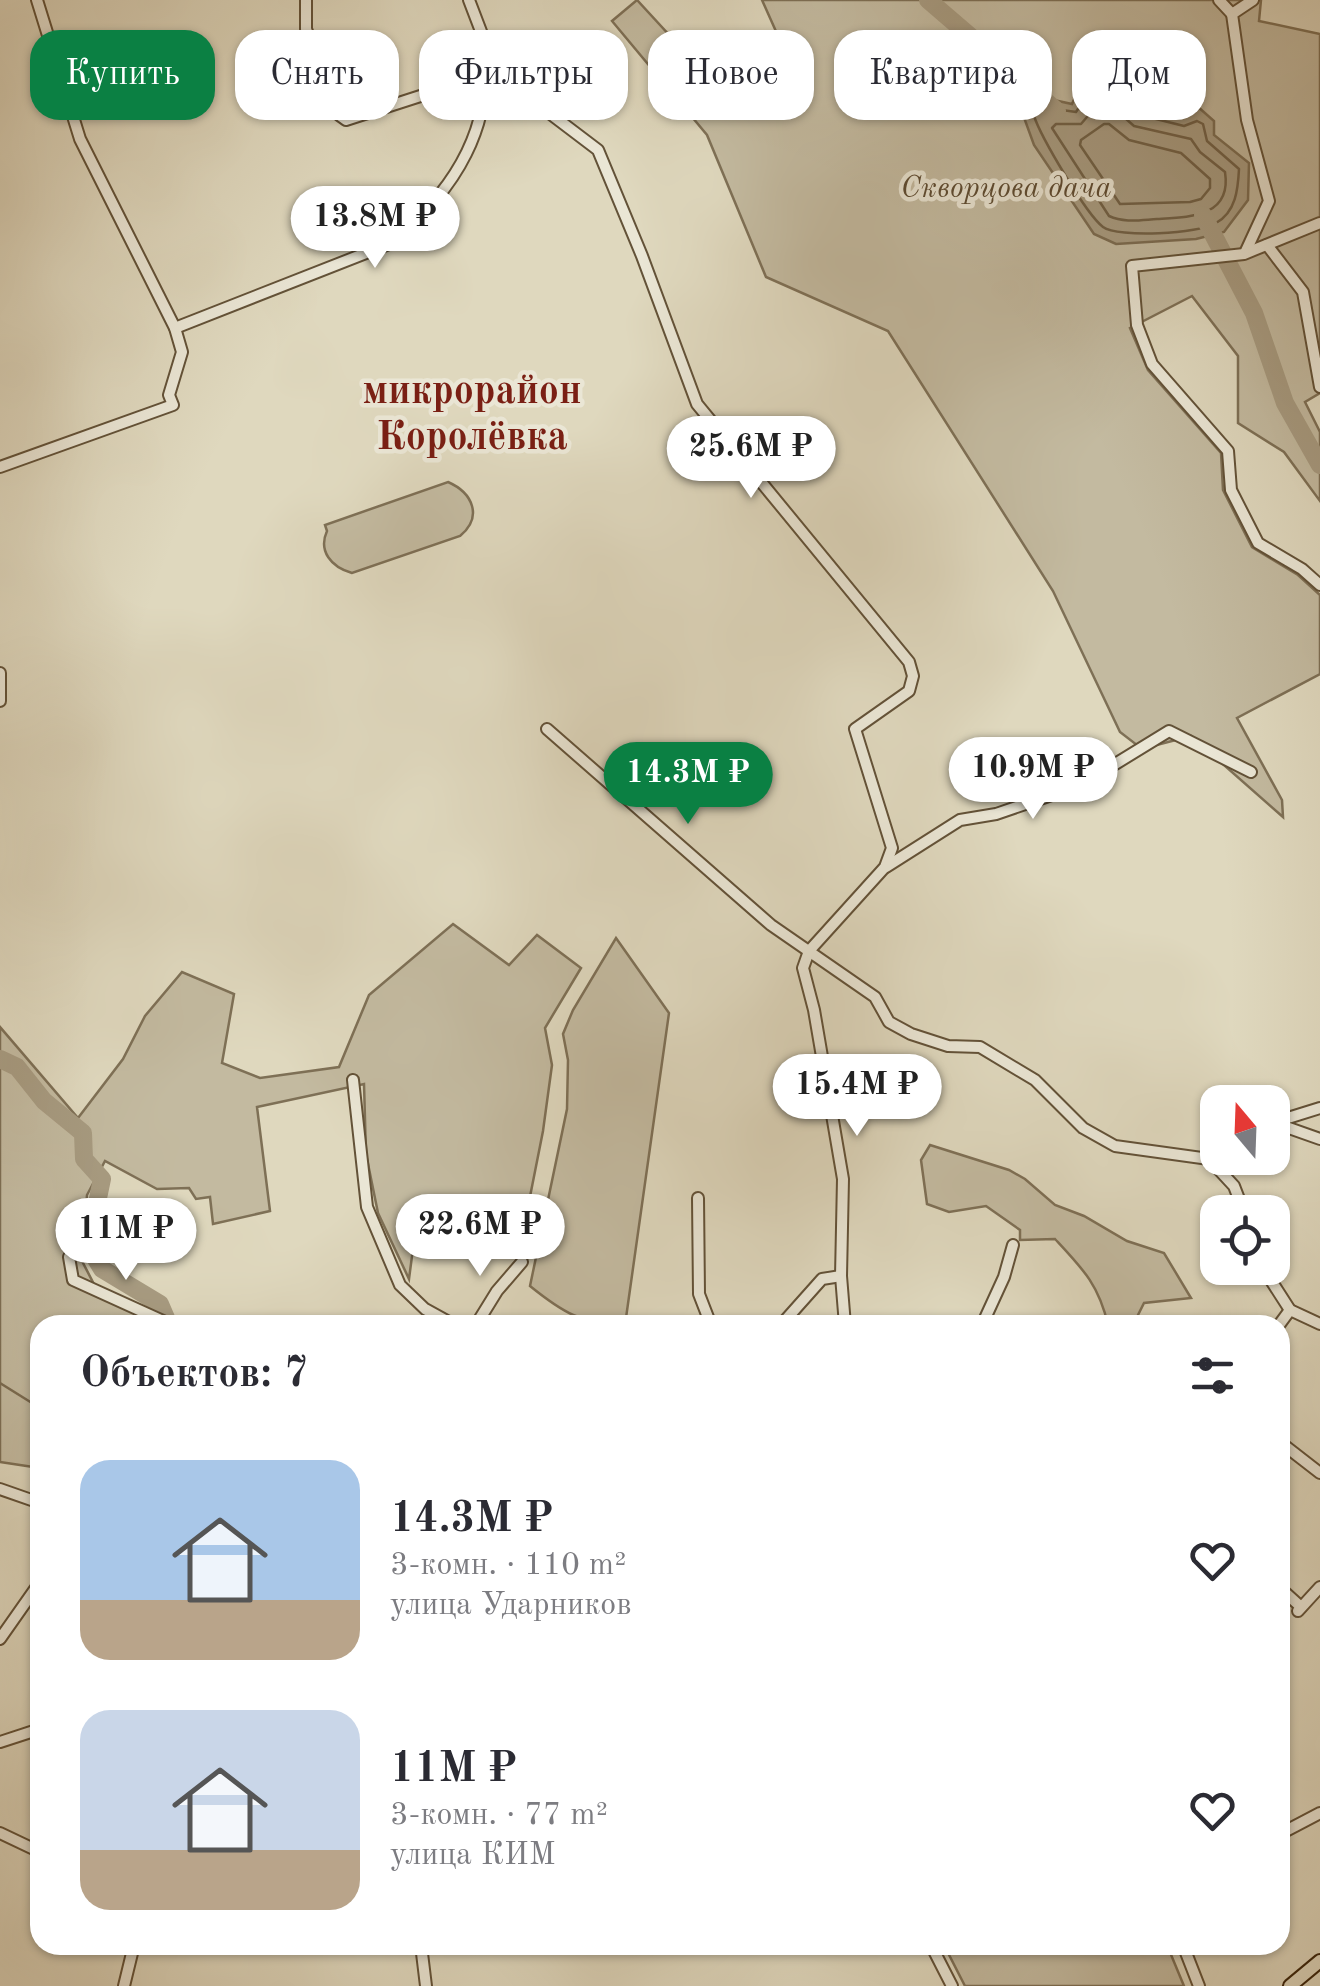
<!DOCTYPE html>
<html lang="ru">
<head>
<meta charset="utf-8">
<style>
  :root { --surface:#fff; --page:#f2f2f3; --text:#2b2b33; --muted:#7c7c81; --accent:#0b8043 }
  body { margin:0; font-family:"Old Standard TT",serif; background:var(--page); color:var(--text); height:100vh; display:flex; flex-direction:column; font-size:38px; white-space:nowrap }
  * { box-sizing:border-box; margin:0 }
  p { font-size:32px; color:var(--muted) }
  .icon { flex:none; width:55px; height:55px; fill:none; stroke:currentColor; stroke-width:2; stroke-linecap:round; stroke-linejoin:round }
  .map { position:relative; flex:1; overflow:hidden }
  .sheet { position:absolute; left:30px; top:1315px; width:1260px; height:640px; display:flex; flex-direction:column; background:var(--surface); border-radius:30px; box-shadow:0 2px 8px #0004 }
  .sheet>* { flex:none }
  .banner { position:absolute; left:30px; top:30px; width:1260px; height:90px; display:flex; gap:20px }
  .needle { width:65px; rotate:341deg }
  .controls { position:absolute; left:1200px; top:1085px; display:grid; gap:20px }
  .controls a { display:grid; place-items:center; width:90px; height:90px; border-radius:20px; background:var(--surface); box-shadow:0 2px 8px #0004; font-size:50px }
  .price { position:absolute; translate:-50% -85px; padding:0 22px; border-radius:35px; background:#fff; color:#222; font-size:32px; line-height:65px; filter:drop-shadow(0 2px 5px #0008) }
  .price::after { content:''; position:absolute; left:50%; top:60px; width:30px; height:22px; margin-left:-15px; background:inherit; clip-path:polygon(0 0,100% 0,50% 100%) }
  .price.selected { background:var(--accent); color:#fff }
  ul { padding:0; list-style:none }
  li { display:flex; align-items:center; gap:30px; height:250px; padding:0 50px }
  li span { display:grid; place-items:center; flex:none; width:280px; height:200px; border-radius:30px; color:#555 }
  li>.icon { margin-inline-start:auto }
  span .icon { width:120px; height:120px; fill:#fffc; stroke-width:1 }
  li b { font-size:42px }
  h2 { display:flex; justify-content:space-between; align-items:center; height:120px; padding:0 50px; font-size:42px }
  .pill { padding:0 35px; border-radius:30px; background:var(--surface); box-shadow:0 2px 8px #0004; font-size:35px; line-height:90px }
  .pill.selected { background:var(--accent); color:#fff }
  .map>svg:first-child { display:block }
  .green { fill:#c3baa0; stroke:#7e7056; stroke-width:2.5 }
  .water { fill:#a79b81; stroke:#7b6c52; stroke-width:2.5 }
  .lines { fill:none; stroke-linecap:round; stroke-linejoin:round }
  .shore { stroke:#706046; stroke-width:2.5 }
  .stream { stroke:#7b6c52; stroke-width:2.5 }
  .river { stroke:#a79b81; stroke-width:18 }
  .minor-casing { stroke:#635238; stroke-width:14 }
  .major-casing { stroke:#3a250c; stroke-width:16 }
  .minor { stroke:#eae6d5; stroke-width:10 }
  .major { stroke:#dfd8be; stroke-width:12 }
  .labels { text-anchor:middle; stroke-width:9; stroke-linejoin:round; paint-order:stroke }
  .park-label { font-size:30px; font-style:italic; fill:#5c4a31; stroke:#eae6d5 }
  .district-label { font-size:40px; font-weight:bold; fill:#7a1f14; stroke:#eae6d5 }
</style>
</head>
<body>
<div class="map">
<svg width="1320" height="1986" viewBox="0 0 1320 1986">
  <rect width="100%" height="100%" fill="#dfd8be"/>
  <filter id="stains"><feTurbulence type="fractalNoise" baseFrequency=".002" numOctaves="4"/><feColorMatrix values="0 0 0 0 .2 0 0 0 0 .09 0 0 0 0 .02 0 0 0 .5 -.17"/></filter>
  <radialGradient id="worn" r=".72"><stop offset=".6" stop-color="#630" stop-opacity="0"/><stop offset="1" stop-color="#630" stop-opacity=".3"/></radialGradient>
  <g class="green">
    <path d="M637,0L741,113L799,83L762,0H1261L1259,21L1320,34V393L1305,402L1320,432V501L1284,452L1238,423V356L1192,296L1130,328L1148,370L1221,453L1223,490L1252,547L1298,575L1320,595V674L1237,718L1282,800L1283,817L1191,736L1142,749L1120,732L1053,591L888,331L766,277L707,135L612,21Z"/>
    <path d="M448,482C473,493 483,517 460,536L352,573C331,567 318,551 327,531L325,525Z"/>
    <path d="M453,924L509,965L537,935L581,968L545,1028L552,1065L543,1131L521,1242L484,1218H417L409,1279L378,1213L366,1154L364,1084L257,1107L270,1211L213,1224L210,1197L196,1199L189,1188L157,1189L105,1161L87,1195L82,1261L97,1290L174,1325H40V1468L0,1462V1027L78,1118L123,1059L145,1016L182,972L234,994L222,1063L260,1078L339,1067L369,995Z"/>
    <path d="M616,938L669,1013L625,1325C583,1325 562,1312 530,1286L567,1109L568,1060L563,1034L573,1010Z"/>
    <path d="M930,1145L1009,1170L1025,1179L1055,1205L1084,1216L1127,1241L1164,1253L1191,1298L1144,1303L1133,1325H1108C1099,1285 1083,1269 1055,1239L1020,1240V1230L986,1206L949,1212L927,1204L921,1160Z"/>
    <path d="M944,1945H1167L1184,1986H965Z"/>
  </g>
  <path class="water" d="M1083,80C1110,81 1126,82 1143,105L1186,116L1197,106L1214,121V135L1249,163L1248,200L1224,232L1196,239L1116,244L1094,234L1034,145L1022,112L1035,96L1072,104Z"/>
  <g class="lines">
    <g class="shore">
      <path d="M1090,91H1112L1140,115L1184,126L1197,121L1203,124L1207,141L1239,169C1238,189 1236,212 1216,223C1199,234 1118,238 1103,227C1086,214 1041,137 1034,116L1041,107L1076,112Z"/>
      <path d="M1108,103L1134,126L1191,139L1200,152L1225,172C1232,217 1190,217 1157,219C1140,220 1124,223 1109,216L1052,128L1056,124H1081L1098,104Z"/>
      <path d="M1104,124H1109L1129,140L1181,153L1210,179V188L1201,199L1190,202L1120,204L1080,145L1081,140Z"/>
    </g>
    <path class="stream" d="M0,1383L40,1408"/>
    <g class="river">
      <path d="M928,0L1057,111"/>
      <path d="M1203,215L1254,313L1285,403L1320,465"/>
      <path d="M0,1059L17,1067L44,1101L83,1133L84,1159L102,1179L88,1246L102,1269L160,1304L169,1325"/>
    </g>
    <defs>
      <g id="minor">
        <path d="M306,0V29L339,115L346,120L470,80L486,79"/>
        <path d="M469,0L482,34L508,67L544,109L598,150L642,256L697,404L909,662L913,676L909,691L855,729L892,848L885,867L809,951L803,968L814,1010L843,1179L841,1276L845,1325"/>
        <path d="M1219,0L1232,14"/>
        <path d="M1320,223L1244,254L1132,266L1137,325L1152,364L1228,451L1231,490L1258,543L1302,569L1320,585"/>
        <path d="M1267,245L1303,292L1320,387"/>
        <path d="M1245,253L1269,201L1247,120L1232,14L1253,0"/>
        <path d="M175,328L389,244C455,192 497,124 483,38"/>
        <path d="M0,467L173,405L169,395L182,352L175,328L80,139L37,0"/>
        <path d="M0,673V701"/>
        <path d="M547,729L771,925L875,997L889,1022L911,1034L948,1046L980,1047L1035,1080L1083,1128L1115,1146L1209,1159L1234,1186L1244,1212"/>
        <path d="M886,867L960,820L996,814L1081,785L1169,731L1251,772"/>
        <path d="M353,1080L367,1207L400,1285L425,1309L454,1325"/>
        <path d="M1272,1122L1320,1139"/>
        <path d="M1275,1122L1320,1108"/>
        <path d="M1209,1159L1218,1143"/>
        <path d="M698,1198L699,1294L711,1325"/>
        <path d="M69,1257L73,1280L172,1325"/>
        <path d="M1263,1268L1290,1310L1320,1324"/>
        <path d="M476,1325L497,1291L522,1262"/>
        <path d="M781,1325L822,1279L841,1276"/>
        <path d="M982,1325L1004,1277L1013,1245"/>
        <path d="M1279,1325L1290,1310"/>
        <path d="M1280,1442L1320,1473"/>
        <path d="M0,1489L40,1503"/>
        <path d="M1280,1588L1301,1607"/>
        <path d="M1298,1611L1320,1587"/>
        <path d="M0,1639L40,1582"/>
        <path d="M0,1742L40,1729"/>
        <path d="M0,1833L40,1852"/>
        <path d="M1280,1834L1320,1813"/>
        <path d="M421,1945L426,1986"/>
        <path d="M931,1945L952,1986"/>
        <path d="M1183,1945L1199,1986"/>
        <path d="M124,1986L134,1945"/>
      </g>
      <path id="major" d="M1290,1986L1320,1961"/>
    </defs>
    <use href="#minor" class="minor-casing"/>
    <use href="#major" class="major-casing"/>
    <use href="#minor" class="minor"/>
    <use href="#major" class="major"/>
  </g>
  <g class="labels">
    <g class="park-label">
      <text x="1006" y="197">Скворцова дача</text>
    </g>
    <g class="district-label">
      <text x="472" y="403">микрорайон<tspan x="472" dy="46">Королёвка</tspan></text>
    </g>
  </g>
  <rect width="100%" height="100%" filter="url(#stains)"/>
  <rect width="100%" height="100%" fill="url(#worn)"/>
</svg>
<div class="controls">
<a><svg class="needle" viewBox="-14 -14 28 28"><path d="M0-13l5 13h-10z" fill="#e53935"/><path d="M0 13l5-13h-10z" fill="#7c7c81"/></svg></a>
<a><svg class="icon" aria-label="locate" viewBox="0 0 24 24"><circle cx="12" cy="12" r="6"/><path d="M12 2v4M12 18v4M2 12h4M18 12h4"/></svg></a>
</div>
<b class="price" style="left:375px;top:271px">13.8M ₽</b>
<b class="price" style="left:751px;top:501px">25.6M ₽</b>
<b class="price" style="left:1033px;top:822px">10.9M ₽</b>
<b class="price selected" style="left:688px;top:827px">14.3M ₽</b>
<b class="price" style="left:857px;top:1139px">15.4M ₽</b>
<b class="price" style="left:480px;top:1279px">22.6M ₽</b>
<b class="price" style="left:126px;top:1283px">11M ₽</b>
<div class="banner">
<a class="pill selected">Купить</a>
<a class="pill">Снять</a>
<a class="pill">Фильтры</a>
<a class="pill">Новое</a>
<a class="pill">Квартира</a>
<a class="pill">Дом</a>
</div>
<section class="sheet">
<h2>Объектов: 7<svg class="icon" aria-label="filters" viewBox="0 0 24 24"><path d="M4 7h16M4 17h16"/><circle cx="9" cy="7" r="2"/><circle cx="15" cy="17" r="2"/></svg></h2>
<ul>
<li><span style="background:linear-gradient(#a9c7e8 70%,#b9a48a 0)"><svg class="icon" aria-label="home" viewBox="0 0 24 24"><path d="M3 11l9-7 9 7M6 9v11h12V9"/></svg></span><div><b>14.3M ₽</b><p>3-комн. · 110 m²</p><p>улица Ударников</p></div><svg class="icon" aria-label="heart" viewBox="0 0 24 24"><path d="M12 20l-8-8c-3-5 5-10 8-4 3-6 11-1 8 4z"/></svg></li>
<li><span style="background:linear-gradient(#c9d6e8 70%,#b9a48a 0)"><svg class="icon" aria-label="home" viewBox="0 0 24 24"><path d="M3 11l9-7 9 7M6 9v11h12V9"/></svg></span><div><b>11M ₽</b><p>3-комн. · 77 m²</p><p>улица КИМ</p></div><svg class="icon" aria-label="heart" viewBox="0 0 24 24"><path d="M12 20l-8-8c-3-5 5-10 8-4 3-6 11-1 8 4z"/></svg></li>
</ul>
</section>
</div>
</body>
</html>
